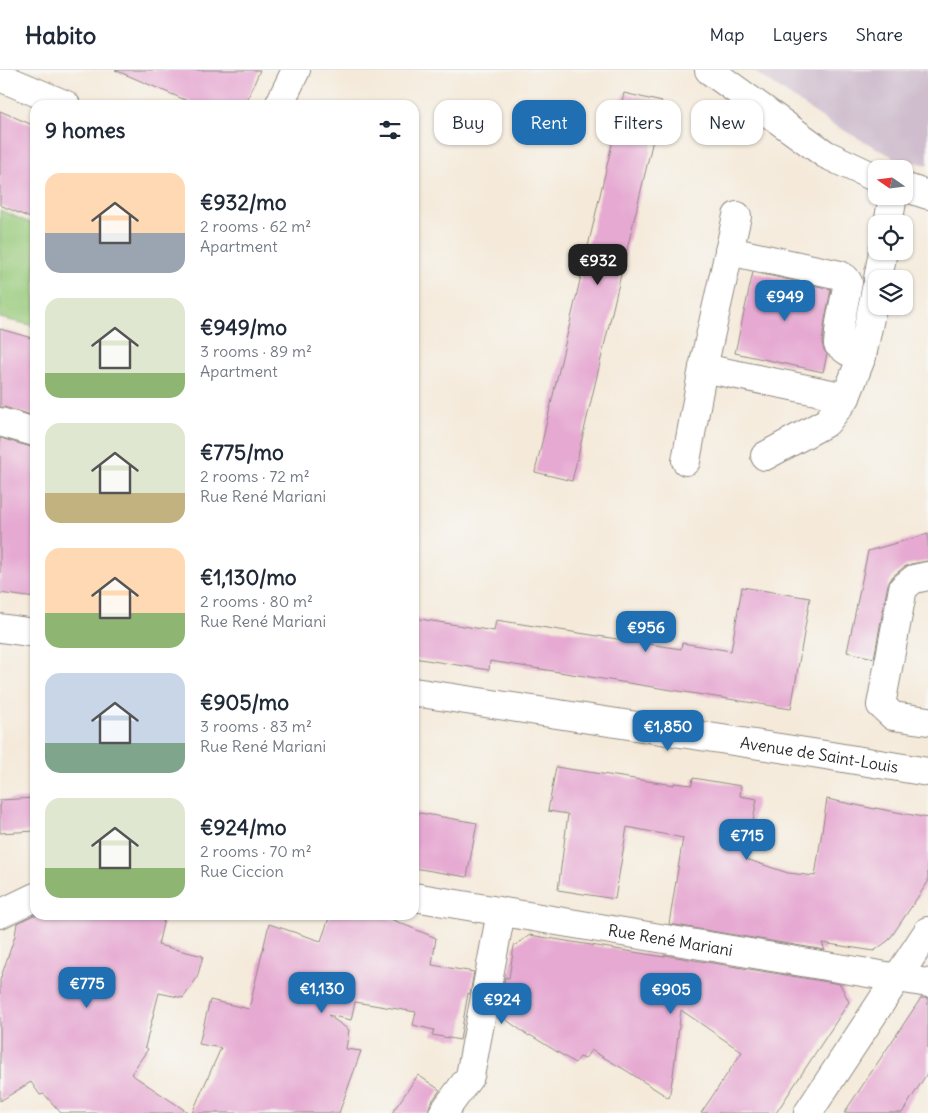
<!DOCTYPE html>
<html lang="en">
<head>
<meta charset="utf-8">
<style>
  :root { --surface:#fff; --page:#f2f2f3; --text:#1f2937; --muted:#747a83; --line:#e0e1e3; --accent:#1f6fb2 }
  body { margin:0; font-family:Delius,sans-serif; background:var(--page); color:var(--text); height:100vh; display:flex; flex-direction:column; font-size:19px; white-space:nowrap }
  * { box-sizing:border-box; margin:0 }
  p { font-size:16px; color:var(--muted) }
  .icon { flex:none; width:28px; height:28px; fill:none; stroke:currentColor; stroke-width:2; stroke-linecap:round; stroke-linejoin:round }
  .map { position:relative; flex:1; overflow:hidden }
  .sheet { position:absolute; left:30px; top:30px; width:389px; height:820px; display:flex; flex-direction:column; background:var(--surface); border-radius:15px; box-shadow:0 1px 4px #0004 }
  .sheet>* { flex:none }
  .guide { position:absolute; left:434px; top:30px; width:419px; height:45px; display:flex; gap:10px }
  .needle { width:32px; rotate:284deg }
  .buttons { position:absolute; left:868px; top:90px; display:grid; gap:10px }
  .buttons a { display:grid; place-items:center; width:45px; height:45px; border-radius:10px; background:var(--surface); box-shadow:0 1px 4px #0004; font-size:25px }
  .price { position:absolute; translate:-50% -42px; padding:0 11px; border-radius:10px; background:var(--accent); color:#fff; font-size:16px; line-height:32px; filter:drop-shadow(0 1px 2px #0008) }
  .price::after { content:''; position:absolute; left:50%; top:30px; width:15px; height:11px; margin-left:-8px; background:inherit; clip-path:polygon(0 0,100% 0,50% 100%) }
  .price.on { background:#222; color:#fff }
  ul { padding:0; list-style:none }
  li { display:flex; align-items:center; gap:15px; height:125px; padding:0 15px }
  li span { display:grid; place-items:center; flex:none; width:140px; height:100px; border-radius:15px; color:#555 }
  li>.icon { margin-inline-start:auto }
  span .icon { width:60px; height:60px; fill:#fffc; stroke-width:1 }
  li b { font-size:21px }
  h2 { display:flex; justify-content:space-between; align-items:center; height:60px; padding:0 15px; font-size:21px }
  .chip { padding:0 18px; border-radius:15px; background:var(--surface); box-shadow:0 1px 4px #0004; font-size:18px; line-height:45px }
  .chip.on { background:var(--accent); color:#fff }
  header { display:flex; align-items:center; gap:30px; box-sizing:border-box; height:70px; padding:0 25px; background:var(--surface); border-bottom:1px solid var(--line) }
  header strong { font-size:24px }
  nav { display:flex; gap:28px; margin-inline-start:auto; font-size:18px }
  .map>svg:first-child { display:block }
  .industrial { fill:#cfbdce }
  .green { fill:#97c979; stroke:#617a52 }
  .building { fill:#e6a9d2 }
  .lines { fill:none; stroke-linecap:round; stroke-linejoin:round }
  .minor-casing { stroke:#908a82; stroke-width:30 }
  .minor { stroke:#fff; stroke-width:28 }
  .labels { text-anchor:middle; stroke-width:4.5; stroke-linejoin:round; paint-order:stroke }
  .street-label { font-size:16px; fill:#2b2b2b; stroke:#f6f6f2 }
</style>
</head>
<body>
<header>
<strong>Habito</strong>
<nav><a>Map</a><a>Layers</a><a>Share</a></nav>
</header>
<div class="map">
<svg width="928" height="1043" viewBox="0 0 928 1043">
  <rect width="100%" height="100%" fill="#f6f6f2"/>
  <filter id="ink" filterUnits="userSpaceOnUse"><feTurbulence type="fractalNoise" baseFrequency=".02" numOctaves="2"/><feDisplacementMap in="SourceGraphic" scale="10" xChannelSelector="R" yChannelSelector="G"/><feConvolveMatrix kernelMatrix="1 2 1 2 8 2 1 2 1" color-interpolation-filters="sRGB"/></filter>
  <filter id="wash" filterUnits="userSpaceOnUse"><feTurbulence type="fractalNoise" baseFrequency=".0096" numOctaves="4" result="noise"/><feDisplacementMap in="SourceGraphic" scale="20" xChannelSelector="R" yChannelSelector="G"/><feGaussianBlur stdDeviation="1.12" result="paint"/><feColorMatrix in="noise" values="0 0 0 0 0 0 0 0 0 0 0 0 0 0 0 0 0 1.4 0 .05"/><feComposite in="paint" operator="in"/></filter>
  <g filter="url(#wash)">
    <rect width="100%" height="100%" fill="#f5eada"/>
    <path class="industrial" d="M752,0H928V95L895,88L830,53Z"/>
    <path class="green" d="M0,140L35,155V256L0,248Z"/>
    <g id="blocks">
      <g class="building">
        <path d="M115,0H260L245,35H197Z"/>
        <path d="M624,23L662,32L572,411L535,402Z"/>
        <path d="M0,41L35,56V150L0,135Z"/>
        <path d="M753,202L831,219L825,250L822,273L824,280L827,284L823,302L735,283Z"/>
        <path d="M0,259L35,269V346L4,337H0Z"/>
        <path d="M0,368L31,377H35V528L0,523Z"/>
        <path d="M928,464V491L911,494L904,497L893,506L888,514L874,588L847,582L868,481Z"/>
        <path d="M742,517L810,528L791,639L490,591L489,600L414,588V548L494,561L496,550L681,579L682,573L731,581Z"/>
        <path d="M556,697L674,715V713L692,715L693,708L741,716L740,726L757,729L746,789L788,803L815,806L827,729L875,739V738L928,748V812L889,870L874,881L822,873L825,880L669,854L683,768L627,757L615,829L558,820L568,744L548,741Z"/>
        <path d="M35,728V761L0,763V730Z"/>
        <path d="M414,742L477,753L467,807L414,798Z"/>
        <path d="M34,845H165L158,875L203,886L197,908L183,928L159,923L145,977L148,979L131,1004L189,1043H61L44,1024L40,1025L31,1012L0,1031V910L15,866L17,853Z"/>
        <path d="M330,845H381L436,868L432,895L474,902L470,924L468,923L460,970L432,965L434,960L413,955L416,942L355,932L351,950L328,945L349,960L346,979L361,981L339,1043H192L221,978L199,974L210,930L249,939L269,854L321,871Z"/>
        <path d="M530,865L664,887V885L840,914L849,932L776,1043H701L742,982L681,940L673,1005L669,1028L627,1001L591,980L585,989L580,987L575,993L530,965L529,966L498,944L505,907L509,908L514,876Z"/>
        <path d="M921,928H928V1002L902,1043H844Z"/>
        <path d="M418,1005L440,1020L430,1034L428,1043H392Z"/>
      </g>
    </g>
  </g>
  <g filter="url(#ink)">
    <use href="#blocks" fill-opacity="0" stroke="#908a82" stroke-width="1"/>
    <g class="lines">
      <defs>
        <g id="minor">
          <path d="M709,0L825,84L876,108"/>
          <path d="M0,7L66,35"/>
          <path d="M279,35L296,0"/>
          <path d="M904,117L928,125"/>
          <path d="M888,154L893,126"/>
          <path d="M729,181L840,205L845,208L848,212L840,253L838,274L847,281L862,286"/>
          <path d="M878,209L883,181"/>
          <path d="M703,298L737,146"/>
          <path d="M0,352L35,362"/>
          <path d="M765,386L827,352L846,327L862,286L876,219"/>
          <path d="M686,391L703,298L846,327"/>
          <path d="M928,506L914,509L903,518L881,635L893,646L928,651"/>
          <path d="M0,558L35,563"/>
          <path id="s1" d="M414,622L819,684L928,702"/>
          <path id="s2" d="M414,827L928,913"/>
          <path d="M0,844L35,827"/>
          <path d="M443,1043L470,1006L501,842"/>
          <path d="M808,1043L928,861"/>
        </g>
      </defs>
      <use href="#minor" class="minor-casing"/>
      <use href="#minor" class="minor"/>
    </g>
  </g>
  <g class="labels">
    <g class="street-label">
      <text dy="6" stroke="none"><textPath href="#s1" startOffset="410">Avenue de Saint-Louis</textPath></text>
      <text dy="6" stroke="none"><textPath href="#s2" startOffset="260">Rue René Mariani</textPath></text>
    </g>
  </g>
</svg>
<div class="buttons">
<a><svg class="needle" viewBox="-14 -14 28 28"><path d="M0-13l5 13h-10z" fill="#e53935"/><path d="M0 13l5-13h-10z" fill="#747a83"/></svg></a>
<a><svg class="icon" aria-label="locate" viewBox="0 0 24 24"><circle cx="12" cy="12" r="6"/><path d="M12 2v4M12 18v4M2 12h4M18 12h4"/></svg></a>
<a><svg class="icon" aria-label="layers" viewBox="0 0 24 24"><path d="M12 4l9 5-9 5-9-5zM3 14l9 5 9-5"/></svg></a>
</div>
<b class="price on" style="left:598px;top:216px">€932</b>
<b class="price" style="left:785px;top:252px">€949</b>
<b class="price" style="left:646px;top:583px">€956</b>
<b class="price" style="left:668px;top:682px">€1,850</b>
<b class="price" style="left:747px;top:791px">€715</b>
<b class="price" style="left:87px;top:939px">€775</b>
<b class="price" style="left:322px;top:944px">€1,130</b>
<b class="price" style="left:671px;top:945px">€905</b>
<b class="price" style="left:502px;top:955px">€924</b>
<div class="guide">
<a class="chip">Buy</a>
<a class="chip on">Rent</a>
<a class="chip">Filters</a>
<a class="chip">New</a>
</div>
<section class="sheet">
<h2>9 homes<svg class="icon" aria-label="filters" viewBox="0 0 24 24"><path d="M4 7h16M4 17h16"/><circle cx="9" cy="7" r="2"/><circle cx="15" cy="17" r="2"/></svg></h2>
<ul>
<li><span style="background:linear-gradient(#ffd9b3 60%,#9aa5b1 0)"><svg class="icon" aria-label="home" viewBox="0 0 24 24"><path d="M3 11l9-7 9 7M6 9v11h12V9"/></svg></span><div><b>€932/mo</b><p>2 rooms · 62 m²</p><p>Apartment</p></div></li>
<li><span style="background:linear-gradient(#dfe7d0 75%,#8fb573 0)"><svg class="icon" aria-label="home" viewBox="0 0 24 24"><path d="M3 11l9-7 9 7M6 9v11h12V9"/></svg></span><div><b>€949/mo</b><p>3 rooms · 89 m²</p><p>Apartment</p></div></li>
<li><span style="background:linear-gradient(#dfe7d0 70%,#c2b280 0)"><svg class="icon" aria-label="home" viewBox="0 0 24 24"><path d="M3 11l9-7 9 7M6 9v11h12V9"/></svg></span><div><b>€775/mo</b><p>2 rooms · 72 m²</p><p>Rue René Mariani</p></div></li>
<li><span style="background:linear-gradient(#ffd9b3 65%,#8fb573 0)"><svg class="icon" aria-label="home" viewBox="0 0 24 24"><path d="M3 11l9-7 9 7M6 9v11h12V9"/></svg></span><div><b>€1,130/mo</b><p>2 rooms · 80 m²</p><p>Rue René Mariani</p></div></li>
<li><span style="background:linear-gradient(#c9d6e8 70%,#7fa58c 0)"><svg class="icon" aria-label="home" viewBox="0 0 24 24"><path d="M3 11l9-7 9 7M6 9v11h12V9"/></svg></span><div><b>€905/mo</b><p>3 rooms · 83 m²</p><p>Rue René Mariani</p></div></li>
<li><span style="background:linear-gradient(#dfe7d0 70%,#8fb573 0)"><svg class="icon" aria-label="home" viewBox="0 0 24 24"><path d="M3 11l9-7 9 7M6 9v11h12V9"/></svg></span><div><b>€924/mo</b><p>2 rooms · 70 m²</p><p>Rue Ciccion</p></div></li>
</ul>
</section>
</div>
</body>
</html>
